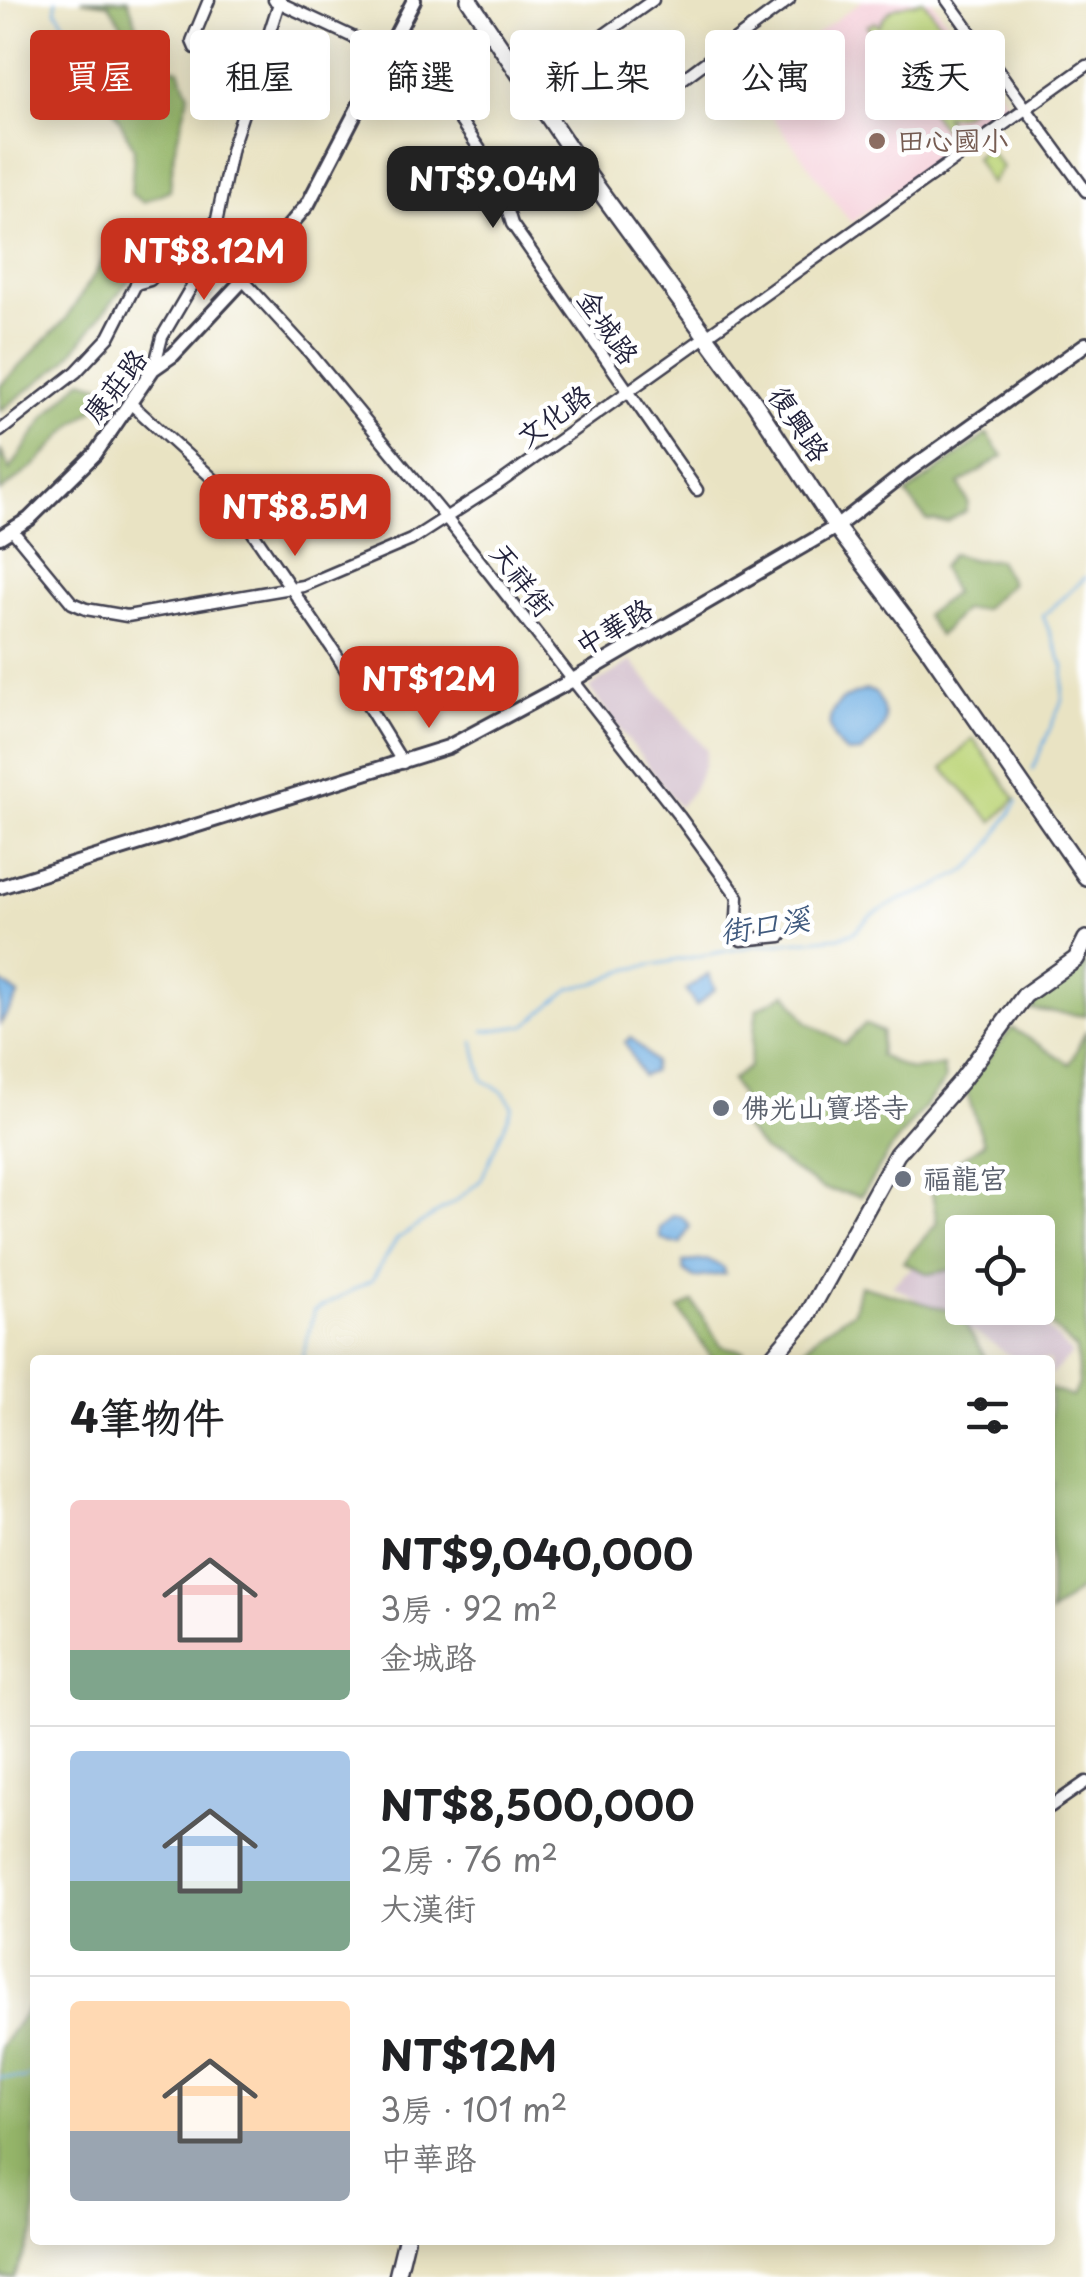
<!DOCTYPE html>
<html lang="zh-TW">
<head>
<meta charset="utf-8">
<style>
  :root { --surface:#fff; --page:#f2f2f2; --text:#202124; --muted:#757577; --line:#e0e0e0; --accent:#c8321e }
  body { margin:0; font-family:"Playpen Sans","LXGW WenKai TC",sans-serif; background:var(--page); color:var(--text); height:100vh; display:flex; flex-direction:column; font-size:38px; white-space:nowrap }
  * { box-sizing:border-box; margin:0 }
  p { font-size:32px; color:var(--muted) }
  .icon { flex:none; width:55px; height:55px; fill:none; stroke:currentColor; stroke-width:2; stroke-linecap:round; stroke-linejoin:round }
  .map { position:relative; flex:1; overflow:hidden }
  .details { position:absolute; left:30px; top:1355px; width:1025px; height:890px; display:flex; flex-direction:column; background:var(--surface); border-radius:10px; box-shadow:0 5px 25px #0003 }
  .details>* { flex:none }
  .banner { position:absolute; left:30px; top:30px; width:1028px; height:90px; display:flex; gap:20px }
  .tools { position:absolute; left:945px; top:1215px; display:grid; gap:20px }
  .tools a { display:grid; place-items:center; width:110px; height:110px; border-radius:10px; background:var(--surface); box-shadow:0 5px 25px #0003; font-size:50px }
  .price { position:absolute; translate:-50% -85px; padding:0 22px; border-radius:20px; background:var(--accent); color:#fff; font-size:32px; line-height:65px; filter:drop-shadow(0 2px 5px #0008) }
  .price::after { content:''; position:absolute; left:50%; top:60px; width:30px; height:22px; margin-left:-15px; background:inherit; clip-path:polygon(0 0,100% 0,50% 100%) }
  .price.selected { background:#222; color:#fff }
  ul { padding:0; list-style:none }
  li { display:flex; align-items:center; gap:30px; height:250px; padding:0 40px }
  li+li { border-top:2px solid var(--line) }
  li span { display:grid; place-items:center; flex:none; width:280px; height:200px; border-radius:10px; color:#555 }
  li>.icon { margin-inline-start:auto }
  span .icon { width:120px; height:120px; fill:#fffc; stroke-width:1 }
  li b { font-size:42px }
  h2 { display:flex; justify-content:space-between; align-items:center; height:120px; padding:0 40px; font-size:42px }
  .chip { padding:0 35px; border-radius:10px; background:var(--surface); box-shadow:0 5px 25px #0003; font-size:35px; line-height:90px }
  .chip.selected { background:var(--accent); color:#fff }
  .map>svg:first-child { display:block }
  .built { fill:#f5cfd9 }
  .industrial { fill:#d1bdcb }
  .green { fill:#bdd57a; stroke:#707c5a; stroke-width:2.5 }
  .forest { fill:#96b66a; stroke:#5c6c52; stroke-width:2.5 }
  .water { fill:#6eaee2; stroke:#48688e; stroke-width:2.5 }
  .lines { fill:none; stroke-linecap:round; stroke-linejoin:round }
  .stream { stroke:#6eaee2; stroke-width:2.5 }
  .minor-casing { stroke:#403f4f; stroke-width:15 }
  .tertiary-casing { stroke:#403f4f; stroke-width:18 }
  .primary-casing { stroke:#403f4f; stroke-width:20 }
  .minor { stroke:#fff; stroke-width:10 }
  .tertiary { stroke:#fff; stroke-width:12 }
  .primary { stroke:#fff; stroke-width:15 }
  .education-dot { fill:#8d6e63; stroke:#fff; stroke-width:4 }
  .worship-dot { fill:#6b7280; stroke:#fff; stroke-width:4 }
  .labels { text-anchor:middle; stroke-width:9; stroke-linejoin:round; paint-order:stroke }
  .education-label { font-size:28px; fill:#785e54; stroke:#fff; text-anchor:start }
  .street-label { font-size:28px; fill:#22223b; stroke:#fff }
  .worship-label { font-size:28px; fill:#5b616d; stroke:#fff; text-anchor:start }
  .water-label { font-size:30px; font-style:italic; fill:#405a7e; stroke:#fff }
</style>
</head>
<body>
<div class="map">
<svg width="1086" height="2277" viewBox="0 0 1086 2277">
  <rect width="100%" height="100%" fill="#fff"/>
  <filter id="ink" filterUnits="userSpaceOnUse"><feTurbulence type="fractalNoise" baseFrequency=".01" numOctaves="2"/><feDisplacementMap in="SourceGraphic" scale="20" xChannelSelector="R" yChannelSelector="G"/><feConvolveMatrix kernelMatrix="1 2 1 2 8 2 1 2 1" color-interpolation-filters="sRGB"/></filter>
  <filter id="wash" filterUnits="userSpaceOnUse"><feTurbulence type="fractalNoise" baseFrequency=".0048" numOctaves="4" result="noise"/><feDisplacementMap in="SourceGraphic" scale="40" xChannelSelector="R" yChannelSelector="G"/><feGaussianBlur stdDeviation="2.25" result="paint"/><feColorMatrix in="noise" values="0 0 0 0 0 0 0 0 0 0 0 0 0 0 0 0 0 1.4 0 .05"/><feComposite in="paint" operator="in"/></filter>
  <g filter="url(#wash)">
    <rect width="100%" height="100%" fill="#e9e3c3"/>
    <path class="built" d="M863,0H931L1010,107L851,223L748,84Z"/>
    <g class="industrial">
      <path d="M631,661L707,750L704,766L692,791L679,807L589,688Z"/>
      <path d="M924,1257L962,1272V1308H1028L1072,1354L1050,1376V1360H1016L983,1337L892,1285Z"/>
    </g>
    <g class="green">
      <path d="M923,0L988,86L979,91C976,110 963,117 944,116L953,130L947,134L867,26L875,22L879,26C889,3 903,7 923,0Z"/>
      <path d="M986,147L1002,167L990,184L975,158Z"/>
      <path d="M973,738L1016,799L993,822L943,769Z"/>
    </g>
    <g class="forest">
      <path d="M81,0H128L140,34L143,62L179,69L189,94L174,151L170,190L143,202L131,194L134,148L93,70L89,44L123,27L109,4Z"/>
      <path d="M105,258L139,267L65,362L0,411V386L66,319Z"/>
      <path d="M82,380L101,385L93,410L74,424L35,465L0,492V449L10,470L46,416Z"/>
      <path d="M987,434L1003,456L959,484L968,503L966,511L947,522L927,520L906,494Z"/>
      <path d="M952,554L974,560H998L1011,583L983,609L963,610L939,636L925,615L954,593L941,568Z"/>
      <path d="M1086,962V1016L1029,1009Z"/>
      <path d="M787,993L807,1022L845,1044L865,1024L882,1032L879,1056L911,1070L943,1066L945,1081L893,1146L861,1196L823,1189L763,1150L740,1123V1095L731,1080L749,1067L757,1009Z"/>
      <path d="M1012,1028L1070,1064L1086,1030V1584L1050,1614V1497L1054,1483L1050,1480V1389L1072,1397L1079,1384L1076,1349L1033,1308H1038V1232H962V1272L960,1268L929,1274L903,1262L937,1223L930,1180L984,1143L965,1088Z"/>
      <path d="M860,1285L958,1313L987,1360H794L819,1334L854,1311Z"/>
      <path d="M693,1302L721,1346L744,1351L739,1360H708L711,1357L679,1309Z"/>
      <path d="M35,1998V2231L14,2277H0V2048Z"/>
    </g>
    <g class="water">
      <path d="M867,690L876,693C893,724 885,729 861,752L847,753C815,725 831,699 867,690Z"/>
      <path d="M708,974L715,989L696,1006L686,990Z"/>
      <path d="M0,981L19,995L0,1024Z"/>
      <path d="M631,1037L654,1062L652,1072L642,1076L625,1042Z"/>
      <path d="M673,1215L682,1217L690,1226L681,1243H671L660,1238V1228Z"/>
      <path d="M709,1260L724,1268L725,1274L694,1278L684,1271L683,1262Z"/>
    </g>
    <g class="lines">
      <g class="stream">
        <path d="M56,0V10L72,35"/>
        <path d="M1033,769L1062,700L1064,667L1043,616L1086,577"/>
        <path d="M484,1031L525,1026L571,988L596,983L625,970L753,946L839,937L854,932L870,916L900,900L931,889L969,869L985,853L1018,801"/>
        <path d="M302,1360L314,1311L372,1280L397,1239L457,1200L481,1180L513,1106L503,1092L483,1080L474,1042"/>
        <path d="M0,2077L25,2079L35,2072"/>
      </g>
    </g>
  </g>
  <g filter="url(#ink)">
    <g class="lines">
      <defs>
        <g id="minor">
          <path d="M209,0L192,41L195,48L255,76"/>
          <path d="M274,0L427,72L496,173L512,224L697,490"/>
          <path d="M947,0L1086,191"/>
          <path d="M529,88L653,0"/>
          <path d="M645,107L789,0"/>
          <path d="M243,280L310,353L447,519L679,816L738,897L736,935L741,940L781,936"/>
          <path d="M154,368L162,337L203,267L212,243L232,147L280,0"/>
          <path d="M129,402L221,486L336,654L403,763"/>
          <path d="M0,431L76,372L109,337L136,284L150,280L200,226L214,228"/>
          <path d="M12,530L72,603L86,609L127,616L303,586L411,540L498,484L1086,66"/>
          <path d="M1050,1807L1086,1782"/>
        </g>
        <g id="tertiary">
          <path d="M0,537L29,519L95,454L153,369L173,355L243,280L308,204L414,0"/>
          <path d="M0,887L448,747L573,680L836,527L905,473L1086,344"/>
        </g>
        <g id="primary">
          <path d="M469,0L583,168L754,402L836,527L926,646L1086,877"/>
          <path d="M770,1360L806,1318L897,1154L961,1081L1025,995L1076,959L1086,939"/>
          <path d="M397,2277L406,2240"/>
        </g>
      </defs>
      <use href="#minor" class="minor-casing"/>
      <use href="#tertiary" class="tertiary-casing"/>
      <use href="#primary" class="primary-casing"/>
      <use href="#minor" class="minor"/>
      <use href="#tertiary" class="tertiary"/>
      <use href="#primary" class="primary"/>
    </g>
  </g>
  <circle class="education-dot" cx="877" cy="141" r="10"/>
  <g class="worship-dot">
    <circle cx="721" cy="1108" r="10"/>
    <circle cx="903" cy="1179" r="10"/>
  </g>
  <g class="labels">
    <g class="education-label">
      <text x="897" y="151">田心國小</text>
    </g>
    <g class="street-label">
      <text transform="translate(608 327) rotate(55)" y="10">金城路</text>
      <text transform="translate(115 386) rotate(-52)" y="10">康莊路</text>
      <text transform="translate(554 416) rotate(-36)" y="10">文化路</text>
      <text transform="translate(799 424) rotate(56)" y="10">復興路</text>
      <text transform="translate(522 580) rotate(52)" y="10">天祥街</text>
      <text transform="translate(614 627) rotate(-30)" y="10">中華路</text>
    </g>
    <g class="worship-label">
      <text x="741" y="1118">佛光山寶塔寺</text>
      <text x="923" y="1189">福龍宮</text>
    </g>
    <g class="water-label">
      <text transform="translate(765 926) rotate(-9)" y="10">街口溪</text>
    </g>
  </g>
</svg>
<div class="tools">
<a><svg class="icon" aria-label="locate" viewBox="0 0 24 24"><circle cx="12" cy="12" r="6"/><path d="M12 2v4M12 18v4M2 12h4M18 12h4"/></svg></a>
</div>
<b class="price selected" style="left:493px;top:231px">NT$9.04M</b>
<b class="price" style="left:204px;top:303px">NT$8.12M</b>
<b class="price" style="left:295px;top:559px">NT$8.5M</b>
<b class="price" style="left:429px;top:731px">NT$12M</b>
<div class="banner">
<a class="chip selected">買屋</a>
<a class="chip">租屋</a>
<a class="chip">篩選</a>
<a class="chip">新上架</a>
<a class="chip">公寓</a>
<a class="chip">透天</a>
</div>
<section class="details">
<h2>4筆物件<svg class="icon" aria-label="filters" viewBox="0 0 24 24"><path d="M4 7h16M4 17h16"/><circle cx="9" cy="7" r="2"/><circle cx="15" cy="17" r="2"/></svg></h2>
<ul>
<li><span style="background:linear-gradient(#f6c9c9 75%,#7fa58c 0)"><svg class="icon" aria-label="home" viewBox="0 0 24 24"><path d="M3 11l9-7 9 7M6 9v11h12V9"/></svg></span><div><b>NT$9,040,000</b><p>3房 · 92 m²</p><p>金城路</p></div></li>
<li><span style="background:linear-gradient(#a9c7e8 65%,#7fa58c 0)"><svg class="icon" aria-label="home" viewBox="0 0 24 24"><path d="M3 11l9-7 9 7M6 9v11h12V9"/></svg></span><div><b>NT$8,500,000</b><p>2房 · 76 m²</p><p>大漢街</p></div></li>
<li><span style="background:linear-gradient(#ffd9b3 65%,#9aa5b1 0)"><svg class="icon" aria-label="home" viewBox="0 0 24 24"><path d="M3 11l9-7 9 7M6 9v11h12V9"/></svg></span><div><b>NT$12M</b><p>3房 · 101 m²</p><p>中華路</p></div></li>
</ul>
</section>
</div>
</body>
</html>
